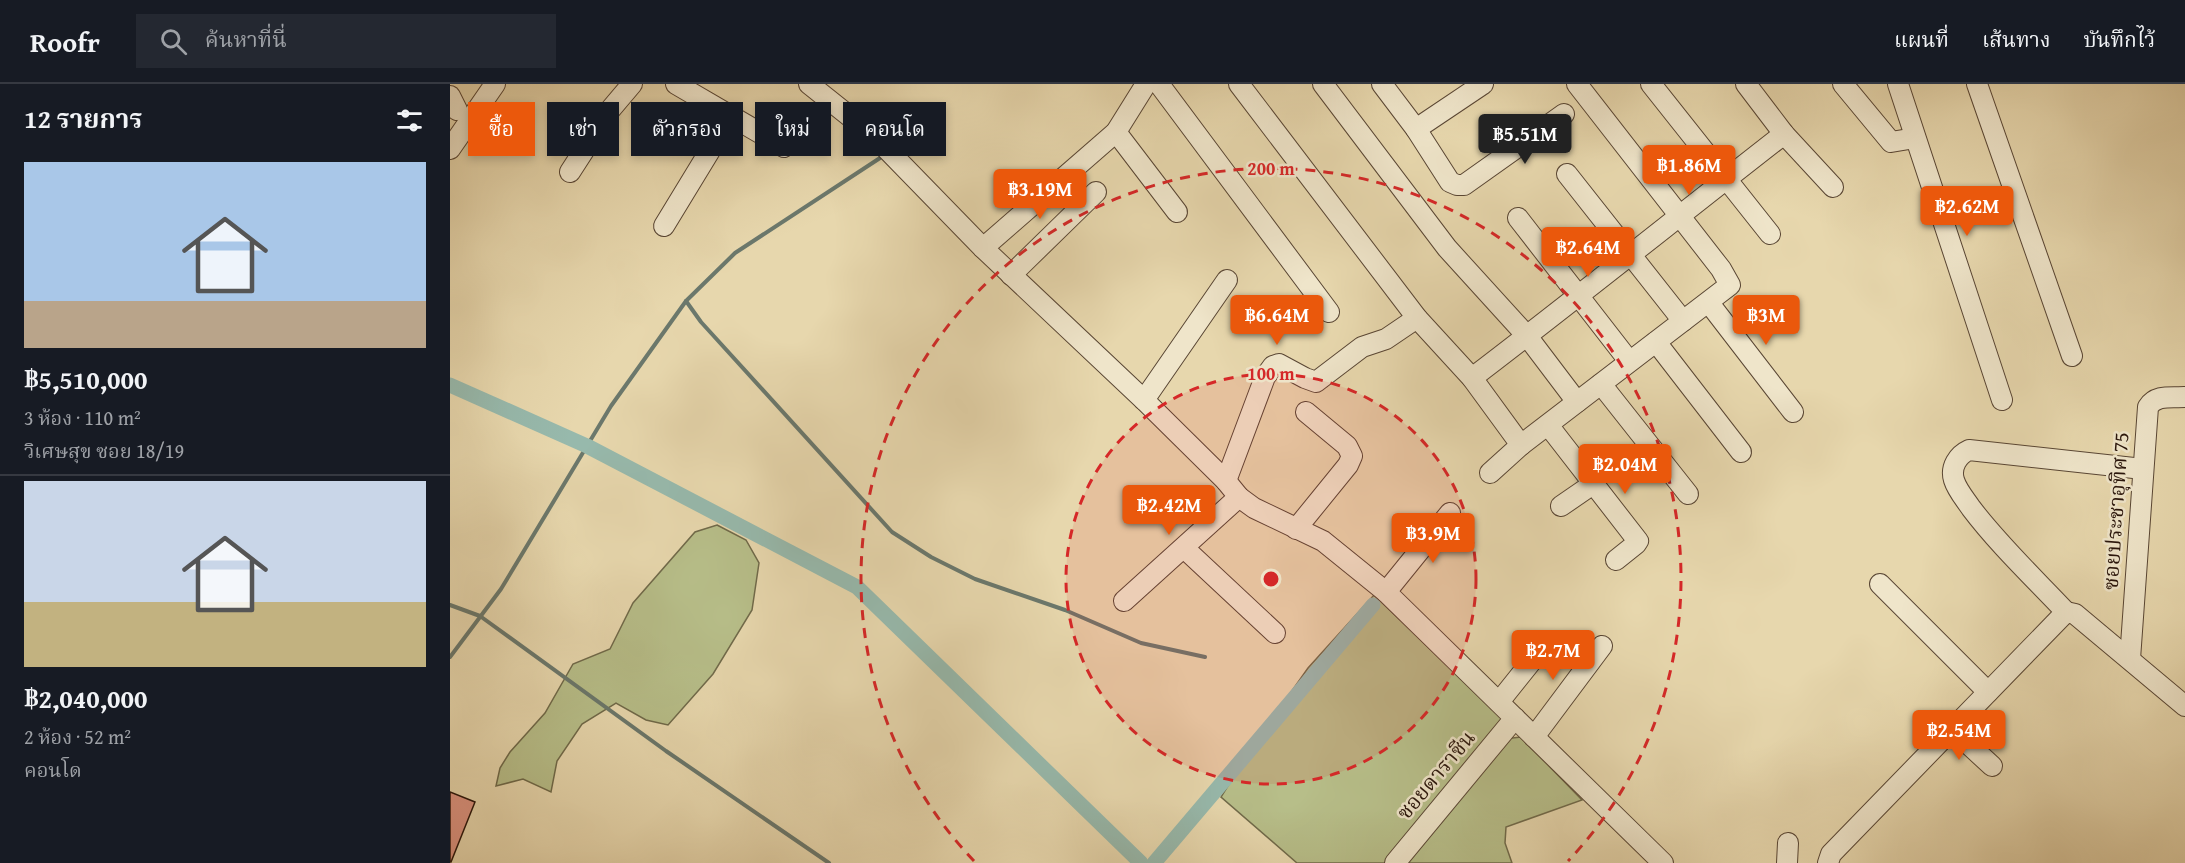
<!DOCTYPE html>
<html lang="th">
<head>
<meta charset="utf-8">
<style>
  :root { --surface:#171b24; --page:#242831; --text:#f1f3f6; --muted:#9ea1a6; --line:#363941; --accent:#ea580c }
  body { margin:0; font-family:"Gentium Book Plus","Noto Serif Thai",serif; background:var(--page); color:var(--text); height:100vh; display:flex; flex-direction:column; font-size:22px; white-space:nowrap }
  * { box-sizing:border-box; margin:0 }
  p { font-size:20px; color:var(--muted) }
  .icon { flex:none; width:33px; height:33px; fill:none; stroke:currentColor; stroke-width:2; stroke-linecap:round; stroke-linejoin:round }
  .map { position:relative; flex:1; overflow:hidden }
  .panel { display:flex; flex-direction:column; background:var(--surface); width:450px }
  .panel>* { flex:none }
  .hud { position:absolute; left:18px; top:18px; width:570px; height:54px; display:flex; gap:12px }
  .price { position:absolute; translate:-50% -51px; padding:0 14px; border-radius:6px; background:var(--accent); color:#fff; font-size:20px; line-height:39px; filter:drop-shadow(0 2px 3px #0008) }
  .price::after { content:''; position:absolute; left:50%; top:36px; width:18px; height:14px; margin-left:-9px; background:inherit; clip-path:polygon(0 0,100% 0,50% 100%) }
  .price.current { background:#222; color:#fff }
  ul { padding:0; list-style:none }
  li { display:grid; align-content:center; gap:12px; height:318px; padding:0 24px }
  li+li { border-top:2px solid var(--line) }
  li span { display:grid; place-items:center; height:186px; border-radius:0px; color:#555 }
  li>.icon { margin-inline-start:auto }
  span .icon { width:108px; height:108px; fill:#fffc; stroke-width:1 }
  li b { font-size:26px }
  h2 { display:flex; justify-content:space-between; align-items:center; height:72px; padding:0 24px; font-size:26px }
  .pill { padding:0 21px; border-radius:0px; background:var(--surface); box-shadow:0 3px 9px #0003; font-size:21px; line-height:54px }
  .pill.current { background:var(--accent); color:#fff }
  header { display:flex; align-items:center; gap:36px; box-sizing:border-box; height:84px; padding:0 30px; background:var(--surface); border-bottom:2px solid var(--line) }
  header strong { font-size:28px }
  nav { display:flex; gap:33px; margin-inline-start:auto; font-size:21px }
  .search { width:420px; height:54px; background:var(--page); display:flex; align-items:center; gap:15px; box-sizing:border-box; padding:0 21px; border-radius:0px; color:var(--muted); font-size:22px }
  main { display:flex; flex:1; min-height:0 }
  .map>svg:first-child { display:block }
  .green { fill:#b7be89; stroke:#706a4a; stroke-width:1.5 }
  .lines { fill:none; stroke-linecap:round; stroke-linejoin:round }
  .stream { stroke:#6b786c; stroke-width:4 }
  .canal { stroke:#97b9ac; stroke-width:15 }
  .building { fill:#dc9481; stroke:#2a160c; stroke-width:1.5 }
  .minor-casing { stroke:#594634; stroke-width:22 }
  .minor { stroke:#efe5ca; stroke-width:20 }
  .ring { fill:none; stroke:#d62828; stroke-width:3; stroke-dasharray:10 8 }
  .labels { text-anchor:middle; stroke-width:5; stroke-linejoin:round; paint-order:stroke }
  .street-label { font-size:21px; fill:#2a160c; stroke:#efe5ca }
  .centre { fill:#d62828; stroke:#efe5ca; stroke-width:3 }
  .ring-label { font-size:18px; text-anchor:middle; font-weight:bold; fill:#d62828; stroke:#efe5ca; stroke-width:5; stroke-linejoin:round; paint-order:stroke }
</style>
</head>
<body>
<header>
<strong>Roofr</strong>
<div class="search"><svg class="icon" aria-label="search" viewBox="0 0 24 24"><circle cx="10" cy="10" r="6"/><path d="M15 15l6 6"/></svg>ค้นหาที่นี่</div>
<nav><a>แผนที่</a><a>เส้นทาง</a><a>บันทึกไว้</a></nav>
</header>
<main>
<section class="panel">
<h2>12 รายการ<svg class="icon" aria-label="filters" viewBox="0 0 24 24"><path d="M4 7h16M4 17h16"/><circle cx="9" cy="7" r="2"/><circle cx="15" cy="17" r="2"/></svg></h2>
<ul>
<li><span style="background:linear-gradient(#a9c7e8 75%,#b9a48a 0)"><svg class="icon" aria-label="home" viewBox="0 0 24 24"><path d="M3 11l9-7 9 7M6 9v11h12V9"/></svg></span><div><b>฿5,510,000</b><p>3 ห้อง · 110 m²</p><p>วิเศษสุข ซอย 18/19</p></div></li>
<li><span style="background:linear-gradient(#c9d6e8 65%,#c2b280 0)"><svg class="icon" aria-label="home" viewBox="0 0 24 24"><path d="M3 11l9-7 9 7M6 9v11h12V9"/></svg></span><div><b>฿2,040,000</b><p>2 ห้อง · 52 m²</p><p>คอนโด</p></div></li>
</ul>
</section>
<div class="map">
<svg width="1735" height="779" viewBox="0 0 1735 779">
  <rect width="100%" height="100%" fill="#e7d7ad"/>
  <filter id="stains"><feTurbulence type="fractalNoise" baseFrequency=".00333" numOctaves="4"/><feColorMatrix values="0 0 0 0 .2 0 0 0 0 .09 0 0 0 0 .02 0 0 0 .5 -.17"/></filter>
  <radialGradient id="worn" r=".72"><stop offset=".6" stop-color="#630" stop-opacity="0"/><stop offset="1" stop-color="#630" stop-opacity=".3"/></radialGradient>
  <g class="green">
    <path d="M267,441L296,456L309,479L302,526L263,590L218,641L196,636L166,619L132,640L107,677L101,708L73,695L46,702L50,684L60,668L95,629L123,580L160,565L183,519L245,448Z"/>
    <path d="M924,511L1053,635L936,779H847L771,713L799,668L858,584Z"/>
    <path d="M1071,653L1132,716L1056,743L1055,759L1062,779H956L1054,655Z"/>
  </g>
  <g class="lines">
    <g class="stream">
      <path d="M236,217L251,238L442,448L481,473L525,495L615,526L691,559L755,573"/>
      <path d="M0,521L30,532L216,667L379,779"/>
      <path d="M0,573L51,505L161,322L236,217L285,169L430,74"/>
    </g>
    <g class="canal">
      <path d="M0,301L137,362L407,503L691,779"/>
      <path d="M704,779L923,521"/>
    </g>
  </g>
  <path class="building" d="M0,708L25,718L1,778H0Z"/>
  <g class="lines">
    <defs>
      <g id="minor">
        <path d="M226,0L334,63"/>
        <path d="M359,0L423,51L533,164L694,316L776,397L789,413L804,424L873,457L936,508L1213,779"/>
        <path d="M709,0L879,228"/>
        <path d="M789,0L967,234L1022,294L1071,361L1280,201L1271,185L1127,0"/>
        <path d="M873,0L997,164L1077,252L1127,318"/>
        <path d="M932,0L966,45L1000,98L1007,101H1014L1114,30"/>
        <path d="M1201,0L1320,150"/>
        <path d="M1296,0L1334,50L1383,103"/>
        <path d="M1393,0L1441,58L1465,54"/>
        <path d="M1448,0L1552,316"/>
        <path d="M1527,0L1622,272"/>
        <path d="M0,12L7,26"/>
        <path d="M966,45L1033,0"/>
        <path d="M666,48L727,128"/>
        <path d="M0,65L45,0"/>
        <path d="M120,88L160,26L182,0"/>
        <path d="M1117,90L1233,237"/>
        <path d="M1068,134L1179,277"/>
        <path d="M214,142L281,32"/>
        <path d="M533,164L666,48L696,0"/>
        <path d="M561,191L646,108"/>
        <path d="M1259,219L1343,328"/>
        <path d="M1206,258L1291,368"/>
        <path d="M1022,294C1127,214 1230,131 1334,50"/>
        <path d="M1151,300L1238,410"/>
        <path d="M694,316L777,196"/>
        <path d="M1098,341L1188,457L1186,460L1166,476"/>
        <path d="M1040,389L1071,361"/>
        <path d="M776,397L815,293L823,282L829,280L855,294L866,298L912,263L936,255L967,234"/>
        <path d="M1111,422L1143,400"/>
        <path d="M846,445L898,381L902,372L897,362L856,328"/>
        <path d="M734,464L825,549"/>
        <path d="M1430,500L1538,608"/>
        <path d="M936,508L1000,429"/>
        <path d="M674,517L789,413"/>
        <path d="M1616,528C1584,494 1549,461 1521,424C1515,415 1507,406 1504,396C1500,383 1508,371 1519,366L1693,385"/>
        <path d="M1680,575L1698,323C1706,310 1722,314 1735,313"/>
        <path d="M1049,618L1093,563"/>
        <path d="M1502,645L1542,682"/>
        <path d="M1084,653L1152,562"/>
        <path d="M945,779L1065,634"/>
        <path d="M1337,779L1338,759"/>
        <path d="M1378,779L1381,770L1616,528L1625,530L1735,622"/>
      </g>
    </defs>
    <use href="#minor" class="minor-casing"/>
    <use href="#minor" class="minor"/>
  </g>
  <circle cx="821" cy="495" r="205" fill="#d62828" fill-opacity=".12"/>
  <g class="ring">
    <circle cx="821" cy="495" r="205"/>
    <path d="M524 777A410 410 0 1 1 1118 777"/>
  </g>
  <g class="labels">
    <g class="street-label">
      <text transform="translate(1666 427) rotate(-86)" y="7">ซอยประชาอุทิศ 75</text>
      <text transform="translate(986 691) rotate(-50)" y="7">ซอยดาราซีน</text>
    </g>
  </g>
  <circle cx="821" cy="495" r="9" class="centre"/>
  <g class="ring-label">
    <text x="821" y="91">200 m</text>
    <text x="821" y="296">100 m</text>
  </g>
  <rect width="100%" height="100%" filter="url(#stains)"/>
  <rect width="100%" height="100%" fill="url(#worn)"/>
</svg>
<b class="price current" style="left:1075px;top:81px">฿5.51M</b>
<b class="price" style="left:1239px;top:112px">฿1.86M</b>
<b class="price" style="left:590px;top:136px">฿3.19M</b>
<b class="price" style="left:1517px;top:153px">฿2.62M</b>
<b class="price" style="left:1138px;top:194px">฿2.64M</b>
<b class="price" style="left:827px;top:262px">฿6.64M</b>
<b class="price" style="left:1316px;top:262px">฿3M</b>
<b class="price" style="left:1175px;top:411px">฿2.04M</b>
<b class="price" style="left:719px;top:452px">฿2.42M</b>
<b class="price" style="left:983px;top:480px">฿3.9M</b>
<b class="price" style="left:1103px;top:597px">฿2.7M</b>
<b class="price" style="left:1509px;top:677px">฿2.54M</b>
<div class="hud">
<a class="pill current">ซื้อ</a>
<a class="pill">เช่า</a>
<a class="pill">ตัวกรอง</a>
<a class="pill">ใหม่</a>
<a class="pill">คอนโด</a>
</div>
</div>
</main>
</body>
</html>
